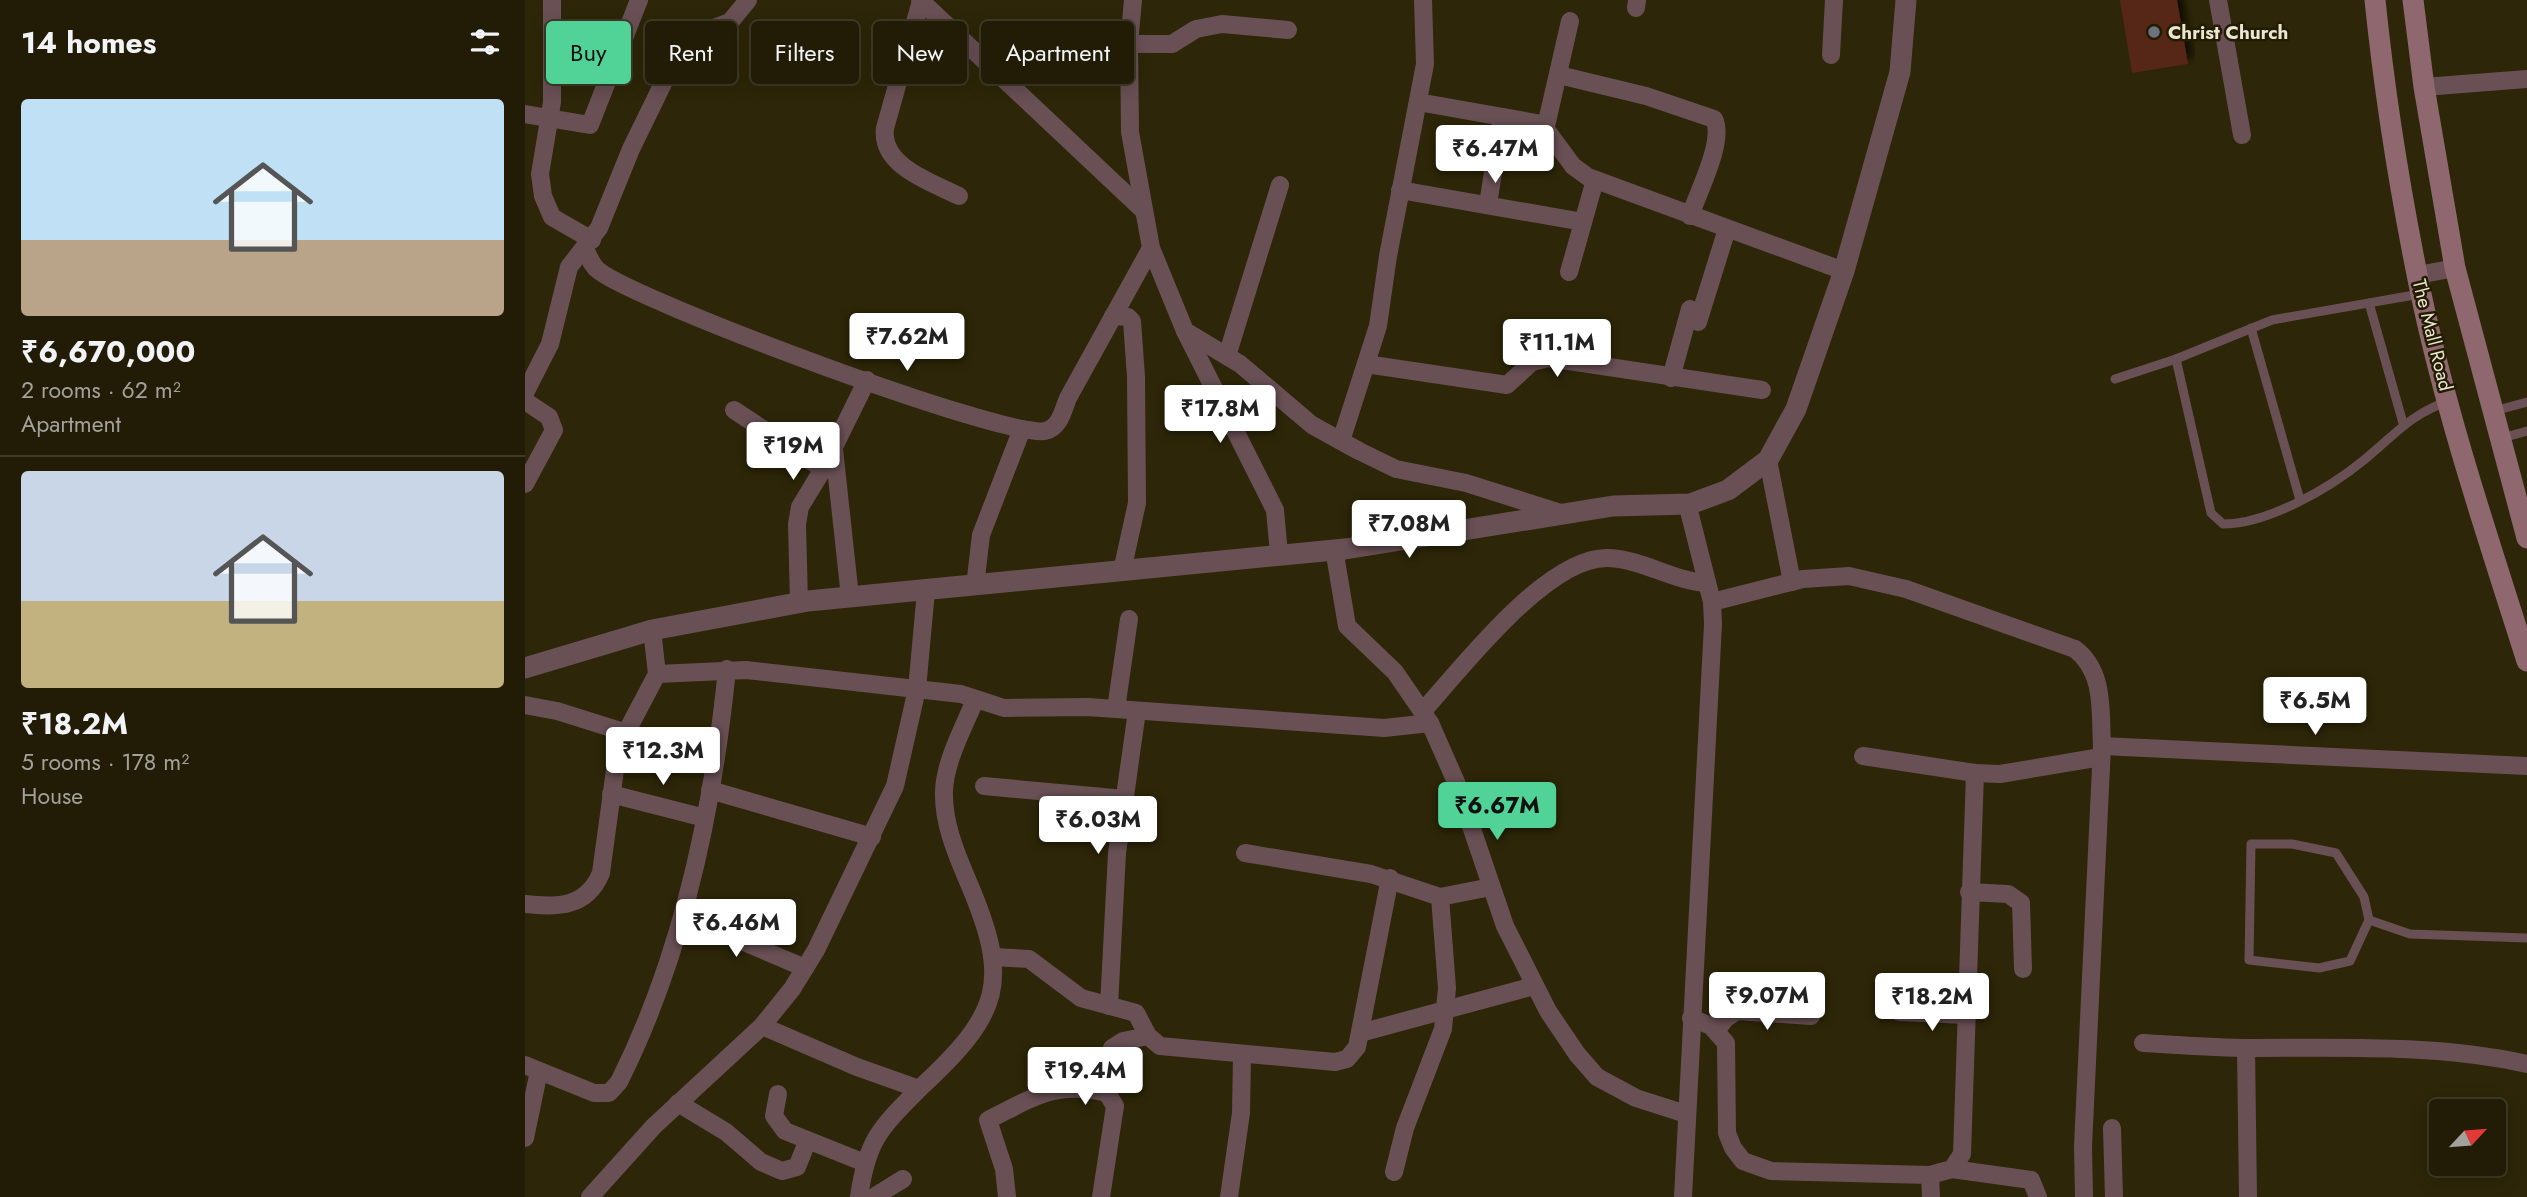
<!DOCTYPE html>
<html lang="en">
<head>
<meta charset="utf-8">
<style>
  :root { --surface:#221c06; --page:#2e2914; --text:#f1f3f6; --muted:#a2a19b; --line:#3f3a28; --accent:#51d398 }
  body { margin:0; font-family:Jost,sans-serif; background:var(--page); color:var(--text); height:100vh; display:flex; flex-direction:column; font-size:26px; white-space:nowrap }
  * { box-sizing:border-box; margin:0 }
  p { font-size:23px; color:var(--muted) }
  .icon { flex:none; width:38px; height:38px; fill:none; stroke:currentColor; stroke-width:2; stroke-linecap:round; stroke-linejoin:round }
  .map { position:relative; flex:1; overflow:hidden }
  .sheet { display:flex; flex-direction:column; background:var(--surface); width:525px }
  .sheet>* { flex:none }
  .banner { position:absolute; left:21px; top:21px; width:665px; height:63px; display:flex; gap:14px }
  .needle { width:46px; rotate:64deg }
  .controls { position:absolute; left:1904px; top:1099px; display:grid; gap:14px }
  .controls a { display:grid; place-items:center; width:77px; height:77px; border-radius:7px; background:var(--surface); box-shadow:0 4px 18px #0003,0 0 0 2px var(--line); font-size:35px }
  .price { position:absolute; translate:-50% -60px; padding:0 16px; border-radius:7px; background:#fff; color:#222; font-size:23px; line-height:46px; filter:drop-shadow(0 2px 4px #0008) }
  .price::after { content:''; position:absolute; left:50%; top:42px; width:21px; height:16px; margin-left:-10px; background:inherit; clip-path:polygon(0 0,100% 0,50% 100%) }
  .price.current { background:var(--accent); color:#111 }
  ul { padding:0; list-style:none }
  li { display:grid; align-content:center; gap:14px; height:371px; padding:0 21px }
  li+li { border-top:2px solid var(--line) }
  li span { display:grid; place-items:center; height:217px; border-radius:7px; color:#555 }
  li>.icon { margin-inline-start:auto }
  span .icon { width:126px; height:126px; fill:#fffc; stroke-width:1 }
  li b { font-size:30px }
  h2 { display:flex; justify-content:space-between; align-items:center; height:84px; padding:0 21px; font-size:30px }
  .pill { padding:0 24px; border-radius:7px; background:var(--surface); box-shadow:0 4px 18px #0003,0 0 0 2px var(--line); font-size:24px; line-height:63px }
  .pill.current { background:var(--accent); color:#111 }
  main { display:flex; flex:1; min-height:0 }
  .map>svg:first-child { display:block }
  .building { fill:#562618; filter:url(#shadow) }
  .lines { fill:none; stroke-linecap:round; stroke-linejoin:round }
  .service { stroke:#695055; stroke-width:9 }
  .minor { stroke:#695055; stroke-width:18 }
  .tertiary { stroke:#695055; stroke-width:21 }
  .secondary { stroke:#8e676f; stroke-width:21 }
  .worship-dot { fill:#6b7280; stroke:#231c00; stroke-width:2.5 }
  .labels { text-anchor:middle; stroke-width:5; stroke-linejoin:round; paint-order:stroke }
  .poi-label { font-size:19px; font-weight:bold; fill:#eae6d5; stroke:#231c00; text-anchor:start }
  .street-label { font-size:19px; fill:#eae6d5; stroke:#231c00 }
</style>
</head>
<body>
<main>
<section class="sheet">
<h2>14 homes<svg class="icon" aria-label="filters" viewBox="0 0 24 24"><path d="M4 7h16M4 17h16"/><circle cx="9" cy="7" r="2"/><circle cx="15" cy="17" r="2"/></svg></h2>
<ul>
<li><span style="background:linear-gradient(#bfe0f5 65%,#b9a48a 0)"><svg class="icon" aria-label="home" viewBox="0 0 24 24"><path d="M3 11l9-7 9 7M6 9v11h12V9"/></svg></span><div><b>₹6,670,000</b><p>2 rooms · 62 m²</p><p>Apartment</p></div></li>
<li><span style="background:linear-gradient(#c9d6e8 60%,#c2b280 0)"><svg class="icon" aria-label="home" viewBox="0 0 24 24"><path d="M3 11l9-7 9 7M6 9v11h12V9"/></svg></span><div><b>₹18.2M</b><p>5 rooms · 178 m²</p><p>House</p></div></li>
</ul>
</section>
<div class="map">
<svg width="2002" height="1197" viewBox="0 0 2002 1197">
  <defs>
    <filter id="shadow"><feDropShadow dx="6" dy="-6" stdDeviation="3.5" flood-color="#0009"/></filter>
  </defs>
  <rect width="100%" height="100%" fill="#2d2608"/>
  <path class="building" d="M1595,0H1652L1663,64L1607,73Z"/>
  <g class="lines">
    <g class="service">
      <path d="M1844,303L1878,423"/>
      <path d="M1726,328L1775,500"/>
      <path d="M1651,359L1686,513L1698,524C1743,524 1805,488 1839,460C1871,434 1883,416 1923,401"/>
      <path d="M1590,379L1651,359L1747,320L1895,294"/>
      <path d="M1969,411L2002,402"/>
      <path d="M1977,438L2002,431"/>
      <path d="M1726,844H1767L1811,853L1839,897L1844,920L1825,961L1794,968L1724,960Z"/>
      <path d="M1844,920L1885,934L2002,938"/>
    </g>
    <g class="minor">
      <path d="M27,0V102L15,174L18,196L27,217L67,240"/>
      <path d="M395,0L619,211"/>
      <path d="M608,0L604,44L605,132L626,248L660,331L715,364L787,425L834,451L871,469L941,483L1039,514"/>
      <path d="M1693,0L1717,135"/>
      <path d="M396,1L360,128C355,166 406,182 434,196"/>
      <path d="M1111,8L1112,0"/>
      <path d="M604,44H647L671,29L697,24L763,30"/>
      <path d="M1306,55L1309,0"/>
      <path d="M1034,75L1121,96L1189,119C1200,141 1173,192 1165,216"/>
      <path d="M1899,87L2002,79"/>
      <path d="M893,102L1017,124L1048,166L1063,177L1319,271"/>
      <path d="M0,114L65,125L114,0"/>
      <path d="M1021,126L1045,21"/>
      <path d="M875,190L1058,222"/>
      <path d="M963,204L977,117"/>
      <path d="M60,249C64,257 67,266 74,271C114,302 480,439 520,431C535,428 538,410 543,398L626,248"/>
      <path d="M1044,272L1070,180"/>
      <path d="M1893,275L1930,268"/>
      <path d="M588,316L603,317L607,321L611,377L612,503L597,571"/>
      <path d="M1173,322L1202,229"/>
      <path d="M660,331L750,510L754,554"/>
      <path d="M702,356L755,185"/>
      <path d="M841,364L982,385L1007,362L1024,358L1237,390"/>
      <path d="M1146,378L1165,309"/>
      <path d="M0,393L25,344L44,267L74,228L106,149L149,61L167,36L205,22L223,0"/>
      <path d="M0,401L24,417L29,430L0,484"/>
      <path d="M209,410L298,469"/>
      <path d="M816,441L853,326L863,256L900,64L898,0"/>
      <path d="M309,449L325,597"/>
      <path d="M1243,460L1267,582"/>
      <path d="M809,549L822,626L870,672L905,723L931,782L980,926L1023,1011L1052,1054L1072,1077L1111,1098L1161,1114"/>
      <path d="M450,586L456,535L497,429"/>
      <path d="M1187,602L1278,579L1324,576L1381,589L1550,649C1580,672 1575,711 1577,746L1558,1146L1559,1197"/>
      <path d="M274,603L272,524L275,507L298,469L342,380"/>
      <path d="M132,674L221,670L436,694L479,708L563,707L859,728L905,723"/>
      <path d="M0,705L32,711L99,732"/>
      <path d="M591,709L604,619"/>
      <path d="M898,711C937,668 1023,555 1084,558C1119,560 1148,581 1182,583"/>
      <path d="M1577,746L2002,766"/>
      <path d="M1338,756L1450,773L1475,774L1576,757"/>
      <path d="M459,786L600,799"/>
      <path d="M185,790L347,837"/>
      <path d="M86,794L180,818"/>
      <path d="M720,853L846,874L915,897L966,887"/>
      <path d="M1444,892L1483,894L1496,903L1498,969"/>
      <path d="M0,904C33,908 62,907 76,873L93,748L132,674L127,630"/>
      <path d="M158,916L280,968"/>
      <path d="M469,957L504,959L556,998L611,1013L623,1036L635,1046L810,1062L822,1059L832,1047L865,878"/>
      <path d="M584,1006L592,853L612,711"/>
      <path d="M1374,1012L1442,1015"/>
      <path d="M1166,1018L1186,1026L1201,1043L1202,1133L1208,1148L1218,1161L1246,1171L1405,1175L1427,1169L1437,1154L1450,773"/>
      <path d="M237,1026L332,1067L394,1089C355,1128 342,1140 334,1197"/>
      <path d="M1191,1031L1200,1019L1212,1011L1286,1016"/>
      <path d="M835,1033L1009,986"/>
      <path d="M1618,1043C1653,1045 1689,1048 1725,1048C1816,1048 1912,1044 2002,1064"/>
      <path d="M1721,1048L1723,1197"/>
      <path d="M0,1065L69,1093H84L94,1082C158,954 188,811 202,669"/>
      <path d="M394,1089C476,1013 487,983 442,879C430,851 418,821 419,791C420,761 439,727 450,700"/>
      <path d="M576,1091L587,1048L598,1041L623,1036"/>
      <path d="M253,1094L249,1116L260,1131L340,1163"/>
      <path d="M153,1103L201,1132L236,1162L257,1171L272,1167L282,1142"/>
      <path d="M1587,1128L1589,1197"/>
      <path d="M0,1138L14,1071"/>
      <path d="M1427,1169L1506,1180L1513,1197"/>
      <path d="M869,1172L880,1128L918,1029L922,988L915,897"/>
      <path d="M1405,1175L1406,1197"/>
      <path d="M65,1197L129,1126L237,1026L267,989L291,950L370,786L392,689L401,591"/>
      <path d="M349,1197L378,1179"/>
      <path d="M482,1197L479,1169L463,1120C508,1098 530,1080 582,1093L590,1106L576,1197"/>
      <path d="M704,1197L716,1113L717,1055"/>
      <path d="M1158,1197L1188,624L1187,602L1162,503"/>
    </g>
    <path class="tertiary" d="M0,668L127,630L283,601L820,549L1088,506L1165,504L1203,490L1243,460L1271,409L1319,271L1375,72L1381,0"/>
    <g class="secondary">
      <path d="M1850,0C1860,98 1876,197 1896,294C1922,417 1964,541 2002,661"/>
      <path d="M1888,0L1899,87L1930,268L2002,538"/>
    </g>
  </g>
  <circle class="worship-dot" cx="1629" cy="32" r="7"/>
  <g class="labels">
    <g class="poi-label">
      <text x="1643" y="39">Christ Church</text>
    </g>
    <g class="street-label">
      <text transform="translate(1908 335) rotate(76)" y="7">The Mall Road</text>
    </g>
  </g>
</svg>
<div class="controls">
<a><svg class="needle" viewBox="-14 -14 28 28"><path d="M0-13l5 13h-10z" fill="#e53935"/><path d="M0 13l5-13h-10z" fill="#a2a19b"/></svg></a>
</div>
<b class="price" style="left:970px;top:185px">₹6.47M</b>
<b class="price" style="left:382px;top:373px">₹7.62M</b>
<b class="price" style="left:1032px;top:379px">₹11.1M</b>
<b class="price" style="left:695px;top:445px">₹17.8M</b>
<b class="price" style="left:268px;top:482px">₹19M</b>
<b class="price" style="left:884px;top:560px">₹7.08M</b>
<b class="price" style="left:1790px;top:737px">₹6.5M</b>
<b class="price" style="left:138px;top:787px">₹12.3M</b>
<b class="price current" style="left:972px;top:842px">₹6.67M</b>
<b class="price" style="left:573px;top:856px">₹6.03M</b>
<b class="price" style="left:211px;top:959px">₹6.46M</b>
<b class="price" style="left:1242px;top:1032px">₹9.07M</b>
<b class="price" style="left:1407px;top:1033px">₹18.2M</b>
<b class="price" style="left:560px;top:1107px">₹19.4M</b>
<div class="banner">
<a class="pill current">Buy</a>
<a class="pill">Rent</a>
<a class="pill">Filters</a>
<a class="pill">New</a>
<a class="pill">Apartment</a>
</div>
</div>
</main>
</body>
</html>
